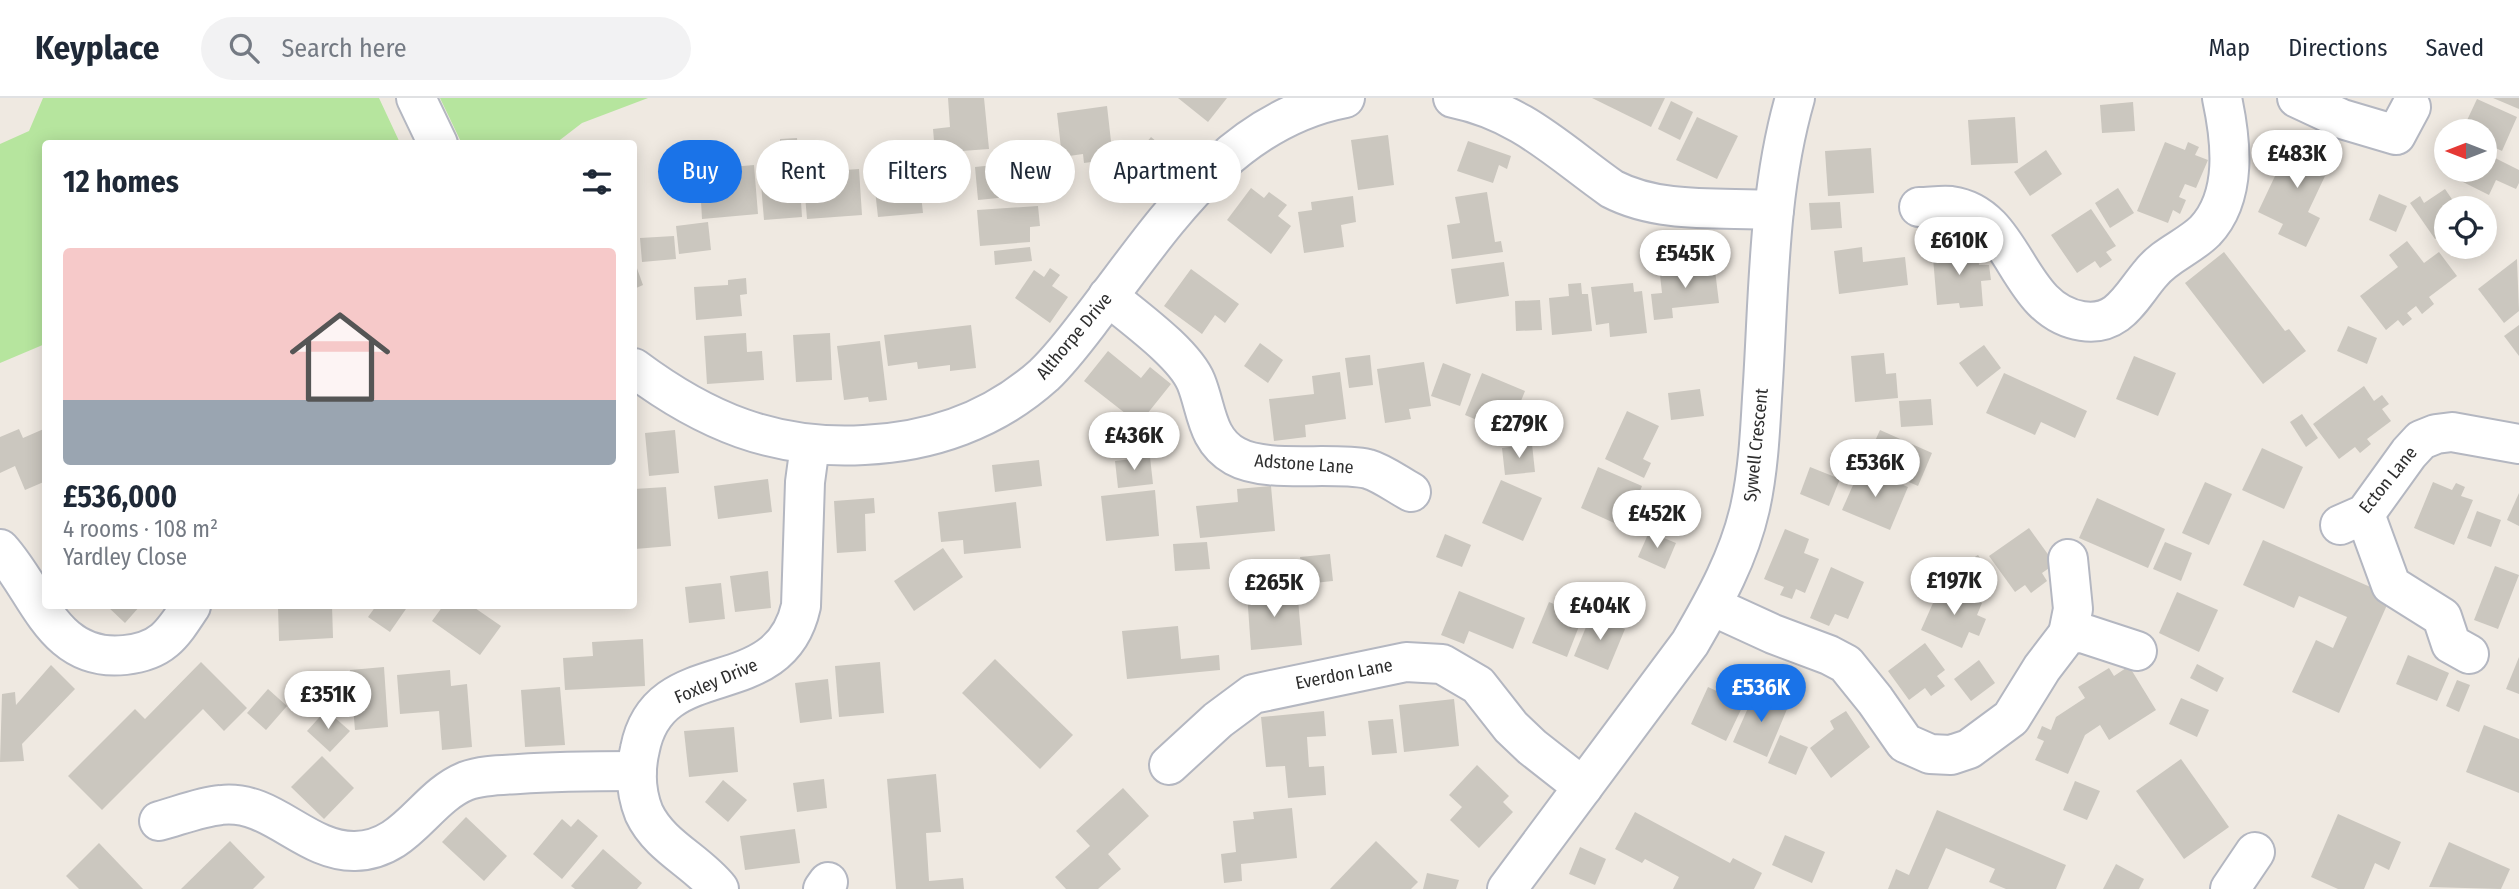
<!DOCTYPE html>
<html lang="en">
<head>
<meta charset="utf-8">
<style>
  :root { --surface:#fff; --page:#f2f2f3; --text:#1f2937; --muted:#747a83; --line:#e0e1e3; --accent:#1a73e8 }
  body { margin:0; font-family:"Fira Sans Condensed",sans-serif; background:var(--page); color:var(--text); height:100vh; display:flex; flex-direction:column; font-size:26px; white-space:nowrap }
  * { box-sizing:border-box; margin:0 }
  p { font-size:23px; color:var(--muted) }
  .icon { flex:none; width:38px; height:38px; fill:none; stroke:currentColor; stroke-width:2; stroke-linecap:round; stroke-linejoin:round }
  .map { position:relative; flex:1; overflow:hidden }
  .sheet { position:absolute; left:42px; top:42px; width:595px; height:469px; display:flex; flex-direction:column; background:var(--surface); border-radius:7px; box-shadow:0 4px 18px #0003 }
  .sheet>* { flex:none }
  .guide { position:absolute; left:658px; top:42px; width:665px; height:63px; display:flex; gap:14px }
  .needle { width:46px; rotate:270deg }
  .fabs { position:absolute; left:2434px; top:21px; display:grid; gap:14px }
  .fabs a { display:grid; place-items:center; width:63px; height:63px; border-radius:50%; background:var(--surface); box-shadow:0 4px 18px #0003; font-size:35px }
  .price { position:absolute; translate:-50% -60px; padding:0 16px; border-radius:24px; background:#fff; color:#222; font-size:23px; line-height:46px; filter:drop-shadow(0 2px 4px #0008) }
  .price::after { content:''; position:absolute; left:50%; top:42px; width:21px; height:16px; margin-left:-10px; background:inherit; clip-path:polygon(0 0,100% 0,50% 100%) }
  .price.on { background:var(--accent); color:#fff }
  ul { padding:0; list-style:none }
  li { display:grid; align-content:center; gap:14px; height:371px; padding:0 21px }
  li span { display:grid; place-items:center; height:217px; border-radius:7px; color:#555 }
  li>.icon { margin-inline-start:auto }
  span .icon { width:126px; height:126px; fill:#fffc; stroke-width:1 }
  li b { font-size:30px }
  h2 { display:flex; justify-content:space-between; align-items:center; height:84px; padding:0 21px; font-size:30px }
  .chip { padding:0 24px; border-radius:32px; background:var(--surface); box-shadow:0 4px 18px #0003; font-size:24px; line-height:63px }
  .chip.on { background:var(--accent); color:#fff }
  header { display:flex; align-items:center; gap:42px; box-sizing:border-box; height:98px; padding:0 35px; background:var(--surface); border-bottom:2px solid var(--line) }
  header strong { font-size:33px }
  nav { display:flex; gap:38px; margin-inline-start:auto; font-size:24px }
  .search { width:490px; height:63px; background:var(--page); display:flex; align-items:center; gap:18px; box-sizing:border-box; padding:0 24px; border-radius:38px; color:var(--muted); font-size:26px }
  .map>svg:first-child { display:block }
  .green { fill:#b6e59e }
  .building { fill:#cbc7bf }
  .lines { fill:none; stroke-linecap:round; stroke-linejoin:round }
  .minor-casing { stroke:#b4b7c1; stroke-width:42 }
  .minor { stroke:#fff; stroke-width:38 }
  .labels { text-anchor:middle; stroke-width:5; stroke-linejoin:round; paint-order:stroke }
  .street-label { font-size:18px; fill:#2e2e2e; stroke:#fff }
</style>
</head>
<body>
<header>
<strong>Keyplace</strong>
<div class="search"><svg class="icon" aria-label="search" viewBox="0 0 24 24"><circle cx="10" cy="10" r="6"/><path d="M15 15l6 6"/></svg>Search here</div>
<nav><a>Map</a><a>Directions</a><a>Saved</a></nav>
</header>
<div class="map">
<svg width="2519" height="791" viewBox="0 0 2519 791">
  <rect width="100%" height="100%" fill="#efe9e1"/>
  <g class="green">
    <path d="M43,0H379L400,45L46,46L45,246L0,265V46L29,33Z"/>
    <path d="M440,0H648L582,25L556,45L462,46Z"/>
  </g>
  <g class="building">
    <path d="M948,0H984L989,51L935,55L933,31L950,29Z"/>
    <path d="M1178,0H1227L1208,24Z"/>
    <path d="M1592,0H1665L1651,29Z"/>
    <path d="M2493,0H2519V11Z"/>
    <path d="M2477,1L2517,19L2502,53L2485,45V33H2462Z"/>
    <path d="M1671,3L1693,14L1680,42L1658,31Z"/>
    <path d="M2133,4L2135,33L2102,35L2100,7Z"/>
    <path d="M1107,8L1113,61L1084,65L1083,56L1062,59L1057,15Z"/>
    <path d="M1697,19L1738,38L1717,81L1676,62Z"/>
    <path d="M2015,19L2018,65L1971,67L1968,22Z"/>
    <path d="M1388,37L1394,87L1358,92L1351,42Z"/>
    <path d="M1151,39L1171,56L1151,79L1132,62Z"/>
    <path d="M2306,39L2320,46L2318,51L2334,59L2308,114L2320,120L2306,149L2278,136L2283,126L2258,114L2292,42L2302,47Z"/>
    <path d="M797,40L802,119L764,122L760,74L782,73L780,41Z"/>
    <path d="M1468,43L1511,58L1507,71L1499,67L1493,85L1457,73Z"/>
    <path d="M2165,44L2185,52L2188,44L2199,49L2195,57L2208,62L2196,90L2185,86L2179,99L2186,102L2180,116L2173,112L2168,125L2137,113Z"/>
    <path d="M1871,50L1874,95L1828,98L1825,53Z"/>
    <path d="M2046,52L2062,76L2030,98L2014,74Z"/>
    <path d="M2485,55L2519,72V85L2516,91L2496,82L2489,97L2453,79L2457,72H2485Z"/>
    <path d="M917,61L923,115L878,119L872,65Z"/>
    <path d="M1033,63L1037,96L978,102L975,69Z"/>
    <path d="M754,67L758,116L702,121L700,86L720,84L719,70Z"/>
    <path d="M859,71L862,117L807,121L804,85L831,83V73Z"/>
    <path d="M1251,90L1264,100L1269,94L1287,107L1278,118L1291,128L1271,156L1227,122Z"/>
    <path d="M2118,90L2134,115L2110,130L2095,105Z"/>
    <path d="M2445,91L2458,110H2446V133L2435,141L2410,105L2420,98L2424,105Z"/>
    <path d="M1487,94L1495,144L1501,143L1503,154L1452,161L1447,127L1460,125L1455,99Z"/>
    <path d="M2379,96L2407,108L2396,134L2369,122Z"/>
    <path d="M1353,98L1356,124L1341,127L1344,149L1304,155L1298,114L1312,112L1311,104Z"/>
    <path d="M1840,104L1842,130L1811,132L1809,105Z"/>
    <path d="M1038,108L1040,128L1030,129V144L980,148L977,112Z"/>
    <path d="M2091,111L2116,148L2106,154L2112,162L2100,170L2095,163L2077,175L2051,137Z"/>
    <path d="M708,124L711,152L679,156L676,128Z"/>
    <path d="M674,138L676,161L642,164L640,140Z"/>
    <path d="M2407,143L2424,165L2439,154L2457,178L2429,199L2434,206L2422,216L2416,208L2407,215L2412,221L2403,228L2398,222L2386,232L2360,198L2398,169L2389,157Z"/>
    <path d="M1956,146L1957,156L1978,154L1979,167H1989L1991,182L1981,183L1983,208L1960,210L1959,205L1937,207L1932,148Z"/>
    <path d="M1030,149L1032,163L995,167L994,153Z"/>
    <path d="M1862,149L1863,164L1905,159L1908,187L1839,196L1834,153Z"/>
    <path d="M2224,154L2285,233L2289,231L2306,253L2263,286L2185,185Z"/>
    <path d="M1694,161L1695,174L1715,172L1719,205L1672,210L1673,220L1654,222L1651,196L1662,195L1660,177L1680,175L1678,163Z"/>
    <path d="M2517,161L2519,213L2504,225L2478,191Z"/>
    <path d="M634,162L643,187L634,191Z"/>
    <path d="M1504,164L1509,198L1456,206L1451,171Z"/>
    <path d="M1050,170L1060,177L1052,188L1068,199L1050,225L1015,200L1034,172L1044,179Z"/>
    <path d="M1191,171L1239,206L1225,225L1215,217L1202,236L1164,208Z"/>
    <path d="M746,180L747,196L740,197L742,218L696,222L694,189L728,187V182Z"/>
    <path d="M1581,185L1582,196H1588L1592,233L1552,237L1549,200L1569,198L1568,186Z"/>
    <path d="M1633,185L1634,194L1642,193L1647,235L1610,239L1609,225L1596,227L1591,189Z"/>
    <path d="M1540,202L1542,232L1516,233L1515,203Z"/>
    <path d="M971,227L976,270L950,273V267L918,271L917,264L888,268L884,237Z"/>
    <path d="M2519,227V258L2504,238Z"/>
    <path d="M2348,228L2377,240L2367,266L2337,253Z"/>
    <path d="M746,235L747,254L762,253L764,282L707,286L704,238Z"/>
    <path d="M830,235L832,282L796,284L793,237Z"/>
    <path d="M880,243L887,302L869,304L868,299L844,302L837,248Z"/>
    <path d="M1260,245L1283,262L1268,285L1244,268Z"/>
    <path d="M1984,247L2001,270L1977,289L1959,265Z"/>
    <path d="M1108,253L1141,280L1150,269L1171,286L1139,326L1084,283Z"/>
    <path d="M1884,255L1886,276L1896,275L1898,300L1855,304L1851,258Z"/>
    <path d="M1370,257L1373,287L1349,290L1345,260Z"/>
    <path d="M2134,258L2176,275L2158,318L2116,301Z"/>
    <path d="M1424,264L1431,308L1409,311L1411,321L1385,325L1377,271Z"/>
    <path d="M1443,265L1471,276L1460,308L1431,298Z"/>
    <path d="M1340,274L1346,321L1305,327L1306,339L1274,343L1269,301L1314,296L1312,278Z"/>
    <path d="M1482,275L1525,293L1508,335L1465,317Z"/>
    <path d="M2004,275L2087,313L2075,340L2041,324L2035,337L1986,315Z"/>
    <path d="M2364,288L2374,303L2382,297L2389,306L2382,311L2391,323L2367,341L2371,346L2360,355L2355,349L2339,361L2313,326Z"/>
    <path d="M1700,291L1704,318L1671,322L1668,295Z"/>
    <path d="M1931,301L1933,327L1901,329L1899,303Z"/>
    <path d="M1627,313L1659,328L1643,361L1651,365L1644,380L1605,361Z"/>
    <path d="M2302,316L2318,340L2306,349L2290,324Z"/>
    <path d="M46,330V383L25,392L15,368L0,375V339L19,331L23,340Z"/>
    <path d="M675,332L679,375L649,378L645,335Z"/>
    <path d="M1880,332L1932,355L1918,388L1865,365Z"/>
    <path d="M1532,346L1535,374L1505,377L1502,350Z"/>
    <path d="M2262,350L2303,369L2284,411L2242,392Z"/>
    <path d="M1150,359L1153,386L1118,390L1115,363Z"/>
    <path d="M1039,362L1042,388L995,394L992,367Z"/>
    <path d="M1598,369L1642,388L1633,410L1641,414L1632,433L1581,410Z"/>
    <path d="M1810,369L1840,381L1829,408L1800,396Z"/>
    <path d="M1861,369L1908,389L1890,432L1842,412Z"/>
    <path d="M768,381L772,414L718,421L714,388Z"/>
    <path d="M1501,382L1542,400L1523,443L1482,425Z"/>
    <path d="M2205,384L2232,396L2209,447L2182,435Z"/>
    <path d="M2433,384L2452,392L2456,385L2465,389L2461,398L2473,402L2454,447L2414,430Z"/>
    <path d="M1271,388L1275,433L1200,440L1196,408L1238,404L1237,391Z"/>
    <path d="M666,389L671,448L635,451L634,391Z"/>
    <path d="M1155,392L1159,438L1106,443L1101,398Z"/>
    <path d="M2519,395V428L2507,422Z"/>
    <path d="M874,400L875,415L865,416L866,453L837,455L834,403Z"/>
    <path d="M2097,400L2165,431L2148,470L2079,440Z"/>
    <path d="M1016,404L1021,450L964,456L963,442L941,444L938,414Z"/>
    <path d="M2477,413L2501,422L2491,449L2467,440Z"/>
    <path d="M2029,430L2055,466L2042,475L2047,483L2031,495L2025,487L2015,494L1989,458Z"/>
    <path d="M1785,431L1809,441L1804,455L1819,461L1805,495L1796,491L1792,501L1780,497L1784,489L1764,481Z"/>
    <path d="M1649,434L1676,445L1665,471L1638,459Z"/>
    <path d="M1445,436L1471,447L1462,469L1436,459Z"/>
    <path d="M2263,442L2391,498L2339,615L2292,594L2316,542L2333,550L2347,519L2299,498L2294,510L2243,487Z"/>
    <path d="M1207,444L1210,471L1175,473L1173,446Z"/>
    <path d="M2165,444L2192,455L2181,483L2153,471Z"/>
    <path d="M943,450L963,479L914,513L894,483Z"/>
    <path d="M1330,456L1333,483L1304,486L1300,459Z"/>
    <path d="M1978,457L1995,482L1972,497L1955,471Z"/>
    <path d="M2495,468L2519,477L2498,531L2474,522Z"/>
    <path d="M1831,469L1864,484L1848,521L1835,516L1829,528L1810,520Z"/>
    <path d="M768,473L771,510L735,514L730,478Z"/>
    <path d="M721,485L725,521L689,525L685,489Z"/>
    <path d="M1941,487L1982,505L1977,517L1986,521L1979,538L1969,534L1962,550L1921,532Z"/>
    <path d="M1297,490L1302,547L1251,552L1247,495Z"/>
    <path d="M1459,493L1525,520L1513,551L1469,533L1464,546L1441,537Z"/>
    <path d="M2177,494L2218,512L2199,554L2159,535Z"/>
    <path d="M1549,504L1583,518L1567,559L1532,545Z"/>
    <path d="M107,508H140L125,525Z"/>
    <path d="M278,508H332L333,540L279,543Z"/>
    <path d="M376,508H408L390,534L368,519Z"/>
    <path d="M443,508H472L501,528L480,557L432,523Z"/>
    <path d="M1591,517L1625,531L1608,572L1574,558Z"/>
    <path d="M1178,528L1181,561L1219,557L1220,572L1127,581L1122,533Z"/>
    <path d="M643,541L645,588L565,592L563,560L593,558L592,544Z"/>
    <path d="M1925,545L1945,572L1937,578L1945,588L1931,598L1925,590L1909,602L1888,573Z"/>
    <path d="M2408,557L2449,575L2437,603L2396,586Z"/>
    <path d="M2519,559V596L2506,591Z"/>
    <path d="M995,561L1073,637L1040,671L962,595Z"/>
    <path d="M1979,562L1995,585L1971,603L1954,581Z"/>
    <path d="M201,564L247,610L224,633L203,611L102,712L68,678L135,611L145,621Z"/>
    <path d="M880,564L884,615L839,619L835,568Z"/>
    <path d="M2197,566L2224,580L2217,594L2190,580Z"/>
    <path d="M51,567L75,591L22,646L24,663L0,664L2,596L15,594L16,607Z"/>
    <path d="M2129,568L2156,612L2109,642L2100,627L2085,637L2068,676L2035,662L2044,643L2037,640L2042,628L2051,632L2056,619L2085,600L2078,589L2109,570L2114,578Z"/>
    <path d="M384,569L388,629L355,632L350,572Z"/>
    <path d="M450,572L451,588L467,586L472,649L442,652L439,613L400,616L397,577Z"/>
    <path d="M828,581L832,621L800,625L795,585Z"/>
    <path d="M2457,582L2470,587L2459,614L2446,608Z"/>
    <path d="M1725,586L1748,597L1726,643L1691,626L1708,589L1721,595Z"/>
    <path d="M560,589L565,647L525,649L521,592Z"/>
    <path d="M268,591L287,608L266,632L247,615Z"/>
    <path d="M1755,594L1775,603L1778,598L1790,604L1767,659L1733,644Z"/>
    <path d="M2181,600L2209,612L2197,639L2169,626Z"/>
    <path d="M1454,601L1459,648L1404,654L1399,607Z"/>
    <path d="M326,612L350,633L330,654L307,633Z"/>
    <path d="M1324,613L1326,638L1307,639L1309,669L1324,668L1326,697L1288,700L1285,668L1266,669L1261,619Z"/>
    <path d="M1846,613L1870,649L1831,680L1810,650L1834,631L1830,623Z"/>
    <path d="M1393,621L1397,655L1372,657L1368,623Z"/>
    <path d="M2484,627L2519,641V695L2466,674Z"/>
    <path d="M734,629L738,674L689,679L684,633Z"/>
    <path d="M1780,637L1808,649L1796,677L1768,665Z"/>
    <path d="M322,658L354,690L324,721L291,689Z"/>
    <path d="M2181,661L2229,729L2184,761L2136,693Z"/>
    <path d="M1477,667L1509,698L1503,704L1513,714L1479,750L1450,722L1462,709L1449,697Z"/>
    <path d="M936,676L941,734L926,735L929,783L963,780L964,791H896L887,681Z"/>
    <path d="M824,681L827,710L797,714L793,685Z"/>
    <path d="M723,682L747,702L728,724L705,704Z"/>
    <path d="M2075,683L2100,693L2087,722L2063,712Z"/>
    <path d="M1123,690L1149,718L1108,756L1121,771L1098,791H1066L1055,779L1090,748L1076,733Z"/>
    <path d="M1292,710L1297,760L1241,766L1242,783L1224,785L1221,756L1236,754L1233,723L1254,721L1253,714Z"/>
    <path d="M1937,712L2066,767L2056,791H2006L1989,784L1995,771L1946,750L1928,791H1888L1896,771L1909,777Z"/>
    <path d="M1635,714L1730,765L1733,760L1762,775L1754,791H1673L1679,779L1645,761L1642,765L1615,751Z"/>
    <path d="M2338,716L2401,744L2389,772L2375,765L2364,791H2338L2311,779Z"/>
    <path d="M466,719L507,758L484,783L442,744Z"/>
    <path d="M562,721L571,729L578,721L598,738L562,781L533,756Z"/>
    <path d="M795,731L800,765L745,772L740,738Z"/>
    <path d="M1785,737L1825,754L1812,785L1772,767Z"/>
    <path d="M230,743L265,779L253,791H181Z"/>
    <path d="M1376,743L1418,784L1411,791H1330Z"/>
    <path d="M2449,744L2510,771L2501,791L2429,789Z"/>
    <path d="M99,745L143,791H79L66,778Z"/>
    <path d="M1580,749L1606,761L1595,787L1569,776Z"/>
    <path d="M603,751L642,785L637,791H575L571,788Z"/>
    <path d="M2116,766L2144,781L2139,791H2103Z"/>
    <path d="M1427,775L1459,782L1456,791H1423Z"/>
  </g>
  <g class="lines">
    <defs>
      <g id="minor">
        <path d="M416,0L438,46"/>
        <path d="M1453,0C1521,14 1557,52 1612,91C1660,116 1721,109 1774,112"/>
        <path d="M2297,0L2342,21L2396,37L2411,9"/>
        <path d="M1919,109C1929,109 1941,107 1951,108C2017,117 2015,213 2082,223C2119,229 2131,198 2151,175C2165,157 2189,149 2205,133C2238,98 2231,42 2222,0"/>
        <path d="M1108,198C1133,219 1184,255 1196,284C1207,311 1206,342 1235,358C1267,376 1330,363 1368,371C1382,375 1398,387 1411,394"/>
        <path d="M634,270C705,323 774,352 864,347C931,344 994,322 1044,277C1064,258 1081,234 1098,212C1165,125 1229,22 1345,0"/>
        <path d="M2365,416L2391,487L2442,519L2451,546L2469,556"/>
        <path d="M2340,427L2365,416L2409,355L2421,342L2436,336L2452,334L2519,346"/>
        <path d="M0,451C39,494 53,565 125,557C162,553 172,537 191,508"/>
        <path d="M1712,508L1773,536L1829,557L1846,566L1875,602L1905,645L1930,656L1951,657L1969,651L2011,620L2042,570L2068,536L2082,535L2137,553"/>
        <path d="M2068,536L2073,511L2068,461"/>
        <path d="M1169,667L1218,622L1253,596L1406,564L1442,566L1478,587L1511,629L1532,649L1583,689"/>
        <path d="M159,723C178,718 200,709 221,707C272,701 305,754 355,753C407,752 424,700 466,683C482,677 502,677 519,676C558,673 597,673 637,673"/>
        <path d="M719,791C697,763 660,749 644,715C636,695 635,672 640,651C659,553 779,608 801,508L805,384L810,347"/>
        <path d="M823,791L828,784"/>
        <path d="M1507,791L1690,545C1715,502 1739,459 1750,410C1758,374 1760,336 1762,300C1769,200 1767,97 1795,0"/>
        <path d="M2230,791L2255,754"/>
      </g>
    </defs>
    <use href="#minor" class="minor-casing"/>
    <use href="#minor" class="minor"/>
  </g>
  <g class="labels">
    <g class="street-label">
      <text transform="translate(1074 238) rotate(-50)" y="6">Althorpe Drive</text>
      <text transform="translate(1756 347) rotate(-84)" y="6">Sywell Crescent</text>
      <text transform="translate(1304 366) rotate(4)" y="6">Adstone Lane</text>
      <text transform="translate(2388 382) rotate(-51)" y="6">Ecton Lane</text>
      <text transform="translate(1344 576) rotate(-11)" y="6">Everdon Lane</text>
      <text transform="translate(716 583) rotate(-23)" y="6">Foxley Drive</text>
    </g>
  </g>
</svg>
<div class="fabs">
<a><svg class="needle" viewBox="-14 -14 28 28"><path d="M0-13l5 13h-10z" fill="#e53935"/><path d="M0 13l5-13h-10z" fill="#747a83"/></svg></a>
<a><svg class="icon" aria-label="locate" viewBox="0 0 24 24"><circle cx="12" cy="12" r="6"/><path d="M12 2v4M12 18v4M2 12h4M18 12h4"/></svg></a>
</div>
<b class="price" style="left:2297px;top:92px">£483K</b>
<b class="price" style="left:1959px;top:179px">£610K</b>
<b class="price" style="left:1685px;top:192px">£545K</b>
<b class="price" style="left:1519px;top:362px">£279K</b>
<b class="price" style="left:1134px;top:374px">£436K</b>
<b class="price" style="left:1875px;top:401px">£536K</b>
<b class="price" style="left:1657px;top:452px">£452K</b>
<b class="price" style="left:1954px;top:519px">£197K</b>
<b class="price" style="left:1274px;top:521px">£265K</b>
<b class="price" style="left:1600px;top:544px">£404K</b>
<b class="price on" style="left:1761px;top:626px">£536K</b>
<b class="price" style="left:328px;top:633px">£351K</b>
<div class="guide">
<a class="chip on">Buy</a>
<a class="chip">Rent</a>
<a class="chip">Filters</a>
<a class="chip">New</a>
<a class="chip">Apartment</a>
</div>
<section class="sheet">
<h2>12 homes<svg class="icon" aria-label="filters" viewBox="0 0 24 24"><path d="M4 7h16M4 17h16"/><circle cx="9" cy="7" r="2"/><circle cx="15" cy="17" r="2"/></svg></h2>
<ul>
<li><span style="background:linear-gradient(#f6c9c9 70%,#9aa5b1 0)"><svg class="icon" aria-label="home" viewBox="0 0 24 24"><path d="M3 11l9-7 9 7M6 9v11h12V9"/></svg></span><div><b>£536,000</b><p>4 rooms · 108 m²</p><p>Yardley Close</p></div></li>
</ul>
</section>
</div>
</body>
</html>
